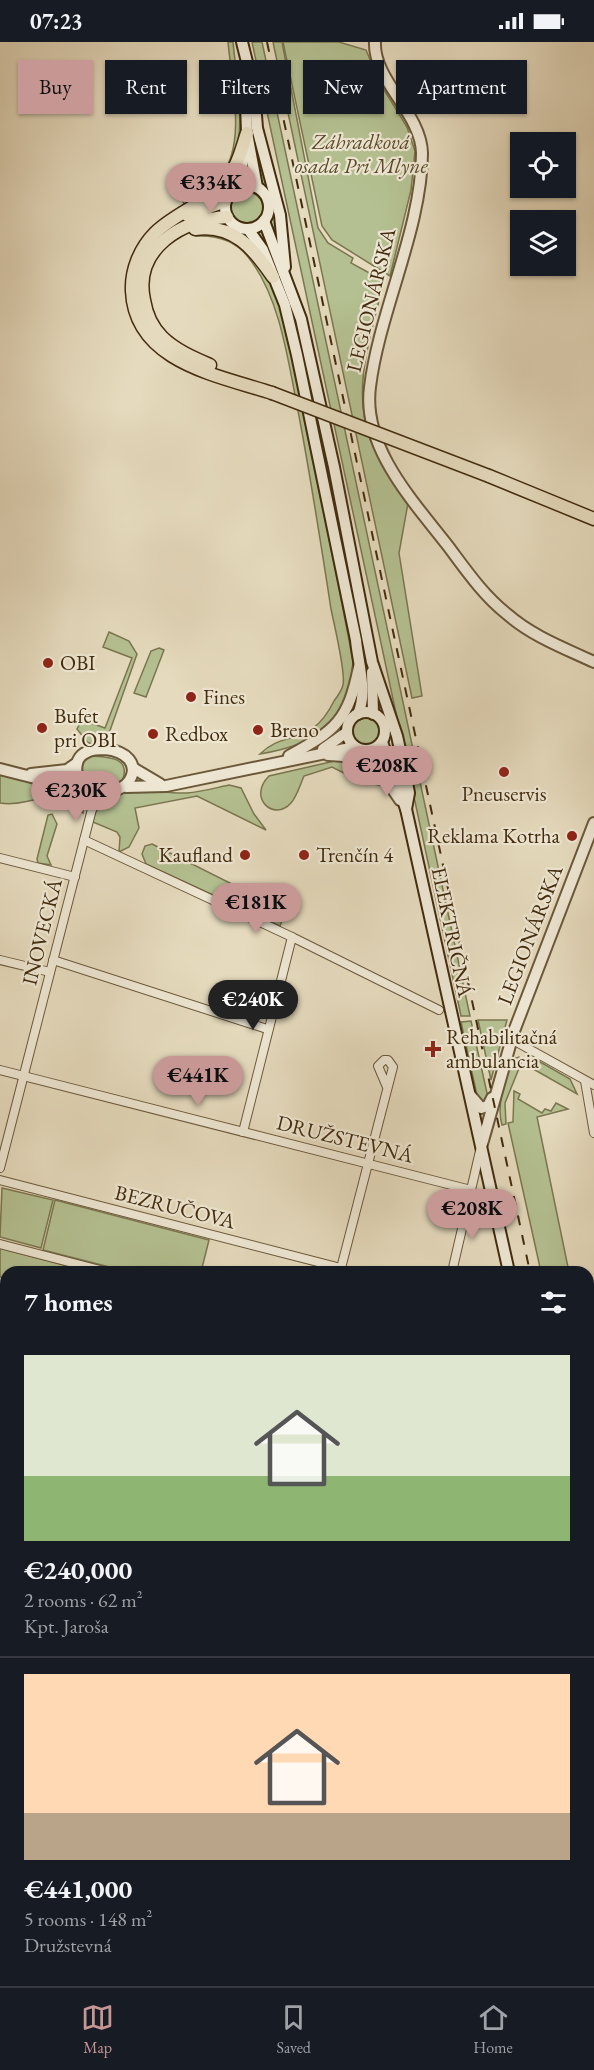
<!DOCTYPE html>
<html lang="en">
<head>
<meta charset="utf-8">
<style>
  :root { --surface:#171b24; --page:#242831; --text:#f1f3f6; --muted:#9ea1a6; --line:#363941; --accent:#c59692 }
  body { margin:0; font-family:"EB Garamond",serif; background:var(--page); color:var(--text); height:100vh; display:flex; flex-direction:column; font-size:22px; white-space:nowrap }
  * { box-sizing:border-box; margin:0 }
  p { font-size:20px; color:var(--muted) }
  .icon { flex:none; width:33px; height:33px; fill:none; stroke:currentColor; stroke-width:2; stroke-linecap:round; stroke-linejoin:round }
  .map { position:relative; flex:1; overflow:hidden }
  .drawer { position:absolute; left:0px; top:1224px; width:594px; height:720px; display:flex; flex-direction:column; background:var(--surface); border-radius:18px 18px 0 0; box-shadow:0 2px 4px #0004 }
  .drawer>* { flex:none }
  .banner { position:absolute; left:18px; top:18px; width:558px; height:54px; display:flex; gap:12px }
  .buttons { position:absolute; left:510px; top:90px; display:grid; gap:12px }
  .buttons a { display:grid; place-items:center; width:66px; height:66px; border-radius:0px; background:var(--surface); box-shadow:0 2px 4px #0004; font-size:30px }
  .price { position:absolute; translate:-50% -51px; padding:0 14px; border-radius:21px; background:var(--accent); color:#111; font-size:20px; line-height:39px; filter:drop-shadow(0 2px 3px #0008) }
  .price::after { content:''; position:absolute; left:50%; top:36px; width:18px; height:14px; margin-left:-9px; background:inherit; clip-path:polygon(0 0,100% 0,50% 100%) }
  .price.selected { background:#222; color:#fff }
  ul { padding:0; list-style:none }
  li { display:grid; align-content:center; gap:12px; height:318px; padding:0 24px }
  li+li { border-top:2px solid var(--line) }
  li span { display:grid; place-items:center; height:186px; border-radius:0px; color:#555 }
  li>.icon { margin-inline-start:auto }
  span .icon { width:108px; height:108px; fill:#fffc; stroke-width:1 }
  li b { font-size:26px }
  h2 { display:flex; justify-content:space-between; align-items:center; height:72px; padding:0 24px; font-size:26px }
  .chip { padding:0 21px; border-radius:0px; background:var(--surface); box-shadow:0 2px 4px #0004; font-size:21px; line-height:54px }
  .chip.selected { background:var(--accent); color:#111 }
  .status { display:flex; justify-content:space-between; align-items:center; height:42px; padding:0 30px; background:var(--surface); direction:ltr }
  .status svg { height:16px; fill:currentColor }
  .menu { display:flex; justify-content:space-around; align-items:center; height:84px; border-top:2px solid var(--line); background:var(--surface); font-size:16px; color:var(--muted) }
  .menu a { display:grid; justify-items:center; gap:3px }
  .menu .selected { color:var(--accent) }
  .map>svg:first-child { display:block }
  .green { fill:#b4c091; stroke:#7b764f; stroke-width:1.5 }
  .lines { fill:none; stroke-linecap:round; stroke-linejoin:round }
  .minor-casing { stroke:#6b5839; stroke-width:10 }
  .tertiary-casing { stroke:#6b5839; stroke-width:14 }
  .secondary-casing { stroke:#422c0d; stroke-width:14 }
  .primary-casing { stroke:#422c0d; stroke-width:15 }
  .minor { stroke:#eee7d4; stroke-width:8 }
  .tertiary { stroke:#eee7d4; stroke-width:10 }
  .secondary { stroke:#eee7d4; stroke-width:10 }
  .primary { stroke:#e5dabd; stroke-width:12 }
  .rail { stroke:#422c0d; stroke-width:2; stroke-dasharray:10 10; stroke-linecap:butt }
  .primary-bridge-casing { stroke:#422c0d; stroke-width:15; stroke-linecap:butt }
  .primary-bridge { stroke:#e5dabd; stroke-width:12 }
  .poi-dot { fill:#8f2418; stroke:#eee7d4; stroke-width:2 }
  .labels { text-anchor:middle; stroke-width:4.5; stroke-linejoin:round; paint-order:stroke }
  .park-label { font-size:21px; font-style:italic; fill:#594a27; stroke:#eee7d4 }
  .street-label { font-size:21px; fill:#422c0d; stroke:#eee7d4 }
  .poi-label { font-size:21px; fill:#422c0d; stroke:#eee7d4; text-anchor:start }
</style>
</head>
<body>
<div class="status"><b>07:23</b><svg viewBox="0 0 49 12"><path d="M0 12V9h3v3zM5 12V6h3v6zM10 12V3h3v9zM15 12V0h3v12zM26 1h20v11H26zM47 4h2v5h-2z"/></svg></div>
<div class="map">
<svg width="594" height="1944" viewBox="0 0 594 1944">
  <rect width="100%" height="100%" fill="#e5dabd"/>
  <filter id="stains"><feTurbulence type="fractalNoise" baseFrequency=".00333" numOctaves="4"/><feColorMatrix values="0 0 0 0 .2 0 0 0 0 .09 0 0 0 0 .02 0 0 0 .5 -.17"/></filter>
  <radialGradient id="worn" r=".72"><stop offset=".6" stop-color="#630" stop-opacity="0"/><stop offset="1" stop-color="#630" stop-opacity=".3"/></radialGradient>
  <g class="green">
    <path d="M228,0H233C237,45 253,109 216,144C208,152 194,157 185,164L183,160C196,152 211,145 221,133C247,103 231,37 228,0Z"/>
    <path d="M252,0H262L470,974H461Z"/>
    <path d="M273,0H282L318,186L328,201L353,216L351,221L384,239C372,290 351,345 370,397C379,421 394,441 408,461L399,511L422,654L412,656Z"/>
    <path d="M283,0H339L366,8L381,43L407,85L415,109L411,148L390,234L332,198L322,184Z"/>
    <path d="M254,89L273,151L280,212L269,179L273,169L272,155L261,142L255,112Z"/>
    <circle cx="247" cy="166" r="16"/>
    <path d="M262,186L292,264L306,314L366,608L371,667L364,666L358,586L304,322L279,237L261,196L255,189Z"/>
    <path d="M195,190C231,191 245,203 265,232C288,266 298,345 306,386C322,464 339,542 353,620C347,683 319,702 260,712C285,687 311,706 334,659C337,655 342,648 343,643C346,631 334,582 331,567C321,502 311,438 299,374C289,325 281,255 248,215C235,198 217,193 196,194Z"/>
    <path d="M109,590L129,599L137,612L107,697L96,704L87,700L77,687L82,678L105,686L132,616L103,605Z"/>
    <path d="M159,606L164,608L146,655L134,651L151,609Z"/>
    <circle cx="366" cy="689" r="14"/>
    <path d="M92,714C108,715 130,715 123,737C114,746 94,745 83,737L81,721Z"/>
    <path d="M339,718C355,719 377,724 380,743L362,740L332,725L304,734C300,743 297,754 291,761C274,780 247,756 269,734Z"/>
    <path d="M0,732L76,750L83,763V771C71,765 56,755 42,757C26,758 18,764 0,761Z"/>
    <path d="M229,743L241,746L254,772L266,788L197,754L135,766L139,786L129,805L119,810L120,795L117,790L93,780C102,733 153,753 187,751C201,750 215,746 229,743Z"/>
    <path d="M52,772L57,782L47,814L51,823L38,821L37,817L48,773Z"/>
    <path d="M152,802L238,845L240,851L238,857L276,876L282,868H286L280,884L146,822L142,812L145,804Z"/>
    <path d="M478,978H507L491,1038Z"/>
    <path d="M471,979L487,1051L485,1060L481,1061L478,1058L461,980Z"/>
    <path d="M519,1015L522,1019L505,1061L506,1082L502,1083C496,1063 505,1037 512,1017Z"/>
    <path d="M535,1017L570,1037L577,1052L528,1024Z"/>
    <path d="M514,1049L520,1052L518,1057L542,1071L545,1067L551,1069L556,1061L568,1067L537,1075L569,1230H541L508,1081L513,1080Z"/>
    <path d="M2,1146L53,1158L41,1206L0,1195Z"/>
    <path d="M55,1158L209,1198L201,1230H129L43,1208Z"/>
    <path d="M0,1206L90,1230H6V1236L0,1235Z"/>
    <path d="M1,1246L6,1247V1302L0,1300Z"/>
    <path d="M0,1310L6,1312V1379L2,1397Z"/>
    <path d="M588,1318L594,1346V1478L588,1450Z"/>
    <path d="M0,1411L6,1412V1452L0,1450Z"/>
    <path d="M283,1938H549L553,1944H279Z"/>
  </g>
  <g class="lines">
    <defs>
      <g id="minor">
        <path d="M85,745L92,767"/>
        <path d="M84,798L292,895L439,968"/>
        <path d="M0,816L75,835"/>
        <path d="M0,918L50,930"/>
        <path d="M53,918L267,987"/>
        <path d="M511,997L594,1043"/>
        <path d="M0,1028L471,1148"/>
        <path d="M585,1039L594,1091"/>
        <path d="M243,1090L292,895"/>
        <path d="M0,1126L92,767L109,749"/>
        <path d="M0,1138L341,1226"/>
        <path d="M469,1165L477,1156H485L493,1160"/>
        <path d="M0,1202L108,1230"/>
        <path d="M340,1230L393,1025L388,1018H384L378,1024L387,1045"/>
        <path d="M452,1230L480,1109"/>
        <path d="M0,1474L6,1475"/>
        <path d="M0,1650L6,1652"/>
        <path d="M588,1742L594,1744"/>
        <path d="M0,1859L6,1869"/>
        <path d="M0,1925L6,1927"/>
        <path d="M18,1938V1944"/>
        <path d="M46,1938L50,1944"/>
        <path d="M264,1944L267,1938"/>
        <path d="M587,1944L594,1940"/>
      </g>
      <g id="tertiary">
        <path d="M375,0C373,38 421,71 422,111C422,186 379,270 370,345C362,406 414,460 448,504C466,528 483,553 507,572C532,594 564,606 594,620"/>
        <path d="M105,707C153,712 133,762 89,747C74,742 71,716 87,710C92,707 100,707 105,707Z"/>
        <path d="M323,707L347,690"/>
        <path d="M328,713C372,714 377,724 400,758"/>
        <path d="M289,714C336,688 348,679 359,625"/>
        <path d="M133,726L160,742"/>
        <path d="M0,727L43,738L80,741"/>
        <path d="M31,732L67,728L77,721"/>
        <path d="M126,745L166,744L355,705"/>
        <path d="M470,1053L481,1066L488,1064L492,1056"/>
        <path d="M482,1102L514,989L594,781"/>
      </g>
      <g id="secondary">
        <path d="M242,0L254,48L257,86L280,173L285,225"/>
        <path d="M245,32L247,91L257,145"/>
        <circle cx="247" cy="165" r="22"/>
        <path d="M239,144L245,106"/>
        <path d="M264,179L301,277L334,425L372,620L397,694L405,730L409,751L406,767"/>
        <path d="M248,187L263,208L285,263L297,313L356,598C358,621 368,650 358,672"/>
        <path d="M372,630L373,672"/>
        <circle cx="366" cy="689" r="19"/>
        <path d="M382,700L406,767L509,1230"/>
        <path d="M370,708L392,731"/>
        <path d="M588,1592L594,1620"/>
      </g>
      <g id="primary">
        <path d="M247,91C242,105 239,121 230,133C212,160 177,169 155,191C140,206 131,228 132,249C135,320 217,333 272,351"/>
        <path d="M187,173L225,159"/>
        <path d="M195,187C233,181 254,207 273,235"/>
        <path d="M210,323C194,316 175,308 162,295C152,285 146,271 144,258C133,207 182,177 227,175"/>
        <path d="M489,434L594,477"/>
      </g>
    </defs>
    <use href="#minor" class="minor-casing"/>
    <use href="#tertiary" class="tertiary-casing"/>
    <use href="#secondary" class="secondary-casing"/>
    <use href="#primary" class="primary-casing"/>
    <use href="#minor" class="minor"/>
    <use href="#tertiary" class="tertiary"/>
    <use href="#secondary" class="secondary"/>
    <use href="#primary" class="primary"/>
    <g class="rail">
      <path d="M267,0L530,1230"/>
      <path d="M588,1501L594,1529"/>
    </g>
    <defs>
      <path id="primary-bridge" d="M272,351L489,434"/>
    </defs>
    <use href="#primary-bridge" class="primary-bridge-casing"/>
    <use href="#primary-bridge" class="primary-bridge"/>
  </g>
  <g class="poi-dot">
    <circle cx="48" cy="621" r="6"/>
    <circle cx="191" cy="655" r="6"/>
    <circle cx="42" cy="686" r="6"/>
    <circle cx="258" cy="688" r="6"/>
    <circle cx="153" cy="692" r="6"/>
    <circle cx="504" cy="730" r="6"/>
    <circle cx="572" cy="794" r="6"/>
    <circle cx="245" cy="813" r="6"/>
    <circle cx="304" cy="813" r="6"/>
    <path d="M430 998h6v6h6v6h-6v6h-6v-6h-6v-6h6z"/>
  </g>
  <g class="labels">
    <g class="park-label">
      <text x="361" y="107">Záhradková<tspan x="361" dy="24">osada Pri Mlyne</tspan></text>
    </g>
    <g class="street-label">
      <text transform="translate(371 258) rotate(-76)" y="7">LEGIONÁRSKA</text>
      <text transform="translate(42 890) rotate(-76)" y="7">INOVECKÁ</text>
      <text transform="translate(452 890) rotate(78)" y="7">ELEKTRIČNÁ</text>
      <text transform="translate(530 893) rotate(-69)" y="7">LEGIONÁRSKA</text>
      <text transform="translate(345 1097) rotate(14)" y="7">DRUŽSTEVNÁ</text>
      <text transform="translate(175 1165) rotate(14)" y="7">BEZRUČOVA</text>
    </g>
    <g class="poi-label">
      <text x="60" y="628">OBI</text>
      <text x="203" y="662">Fines</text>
      <text x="54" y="681">Bufet<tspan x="54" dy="24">pri OBI</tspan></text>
      <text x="270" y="695">Breno</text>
      <text x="165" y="699">Redbox</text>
      <text x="504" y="759" text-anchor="middle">Pneuservis</text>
      <text x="560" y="801" text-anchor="end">Reklama Kotrha</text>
      <text x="233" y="820" text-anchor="end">Kaufland</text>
      <text x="316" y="820">Trenčín 4</text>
      <text x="446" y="1002">Rehabilitačná<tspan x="446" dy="24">ambulancia</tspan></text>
    </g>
  </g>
  <rect width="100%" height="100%" filter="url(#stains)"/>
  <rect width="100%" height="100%" fill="url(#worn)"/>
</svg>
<div class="buttons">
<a><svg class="icon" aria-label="locate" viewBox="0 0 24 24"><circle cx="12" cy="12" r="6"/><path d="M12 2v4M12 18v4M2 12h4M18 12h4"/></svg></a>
<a><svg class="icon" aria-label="layers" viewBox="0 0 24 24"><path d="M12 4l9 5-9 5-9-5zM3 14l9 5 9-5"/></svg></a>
</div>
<b class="price" style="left:211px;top:172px">€334K</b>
<b class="price" style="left:387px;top:755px">€208K</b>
<b class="price" style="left:76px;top:780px">€230K</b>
<b class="price" style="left:256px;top:892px">€181K</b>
<b class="price selected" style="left:253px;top:989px">€240K</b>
<b class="price" style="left:198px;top:1065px">€441K</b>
<b class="price" style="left:472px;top:1198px">€208K</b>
<div class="banner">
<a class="chip selected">Buy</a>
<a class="chip">Rent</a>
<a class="chip">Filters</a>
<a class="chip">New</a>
<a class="chip">Apartment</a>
</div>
<section class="drawer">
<h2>7 homes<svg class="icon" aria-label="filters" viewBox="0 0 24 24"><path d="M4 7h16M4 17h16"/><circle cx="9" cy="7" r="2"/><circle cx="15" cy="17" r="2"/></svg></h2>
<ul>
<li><span style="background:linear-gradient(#dfe7d0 65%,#8fb573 0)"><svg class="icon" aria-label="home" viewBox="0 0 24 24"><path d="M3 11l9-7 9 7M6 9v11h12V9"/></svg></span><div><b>€240,000</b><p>2 rooms · 62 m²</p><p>Kpt. Jaroša</p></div></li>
<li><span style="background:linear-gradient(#ffd9b3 75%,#b9a48a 0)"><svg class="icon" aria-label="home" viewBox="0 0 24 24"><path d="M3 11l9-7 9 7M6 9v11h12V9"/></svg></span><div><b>€441,000</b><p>5 rooms · 148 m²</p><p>Družstevná</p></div></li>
</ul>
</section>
</div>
<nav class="menu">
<a class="selected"><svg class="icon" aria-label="map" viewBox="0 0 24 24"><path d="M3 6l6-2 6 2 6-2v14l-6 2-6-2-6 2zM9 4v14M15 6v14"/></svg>Map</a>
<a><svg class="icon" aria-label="saved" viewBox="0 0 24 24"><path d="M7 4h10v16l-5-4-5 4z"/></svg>Saved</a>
<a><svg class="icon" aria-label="home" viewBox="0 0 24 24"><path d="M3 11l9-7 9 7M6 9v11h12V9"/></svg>Home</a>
</nav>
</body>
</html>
